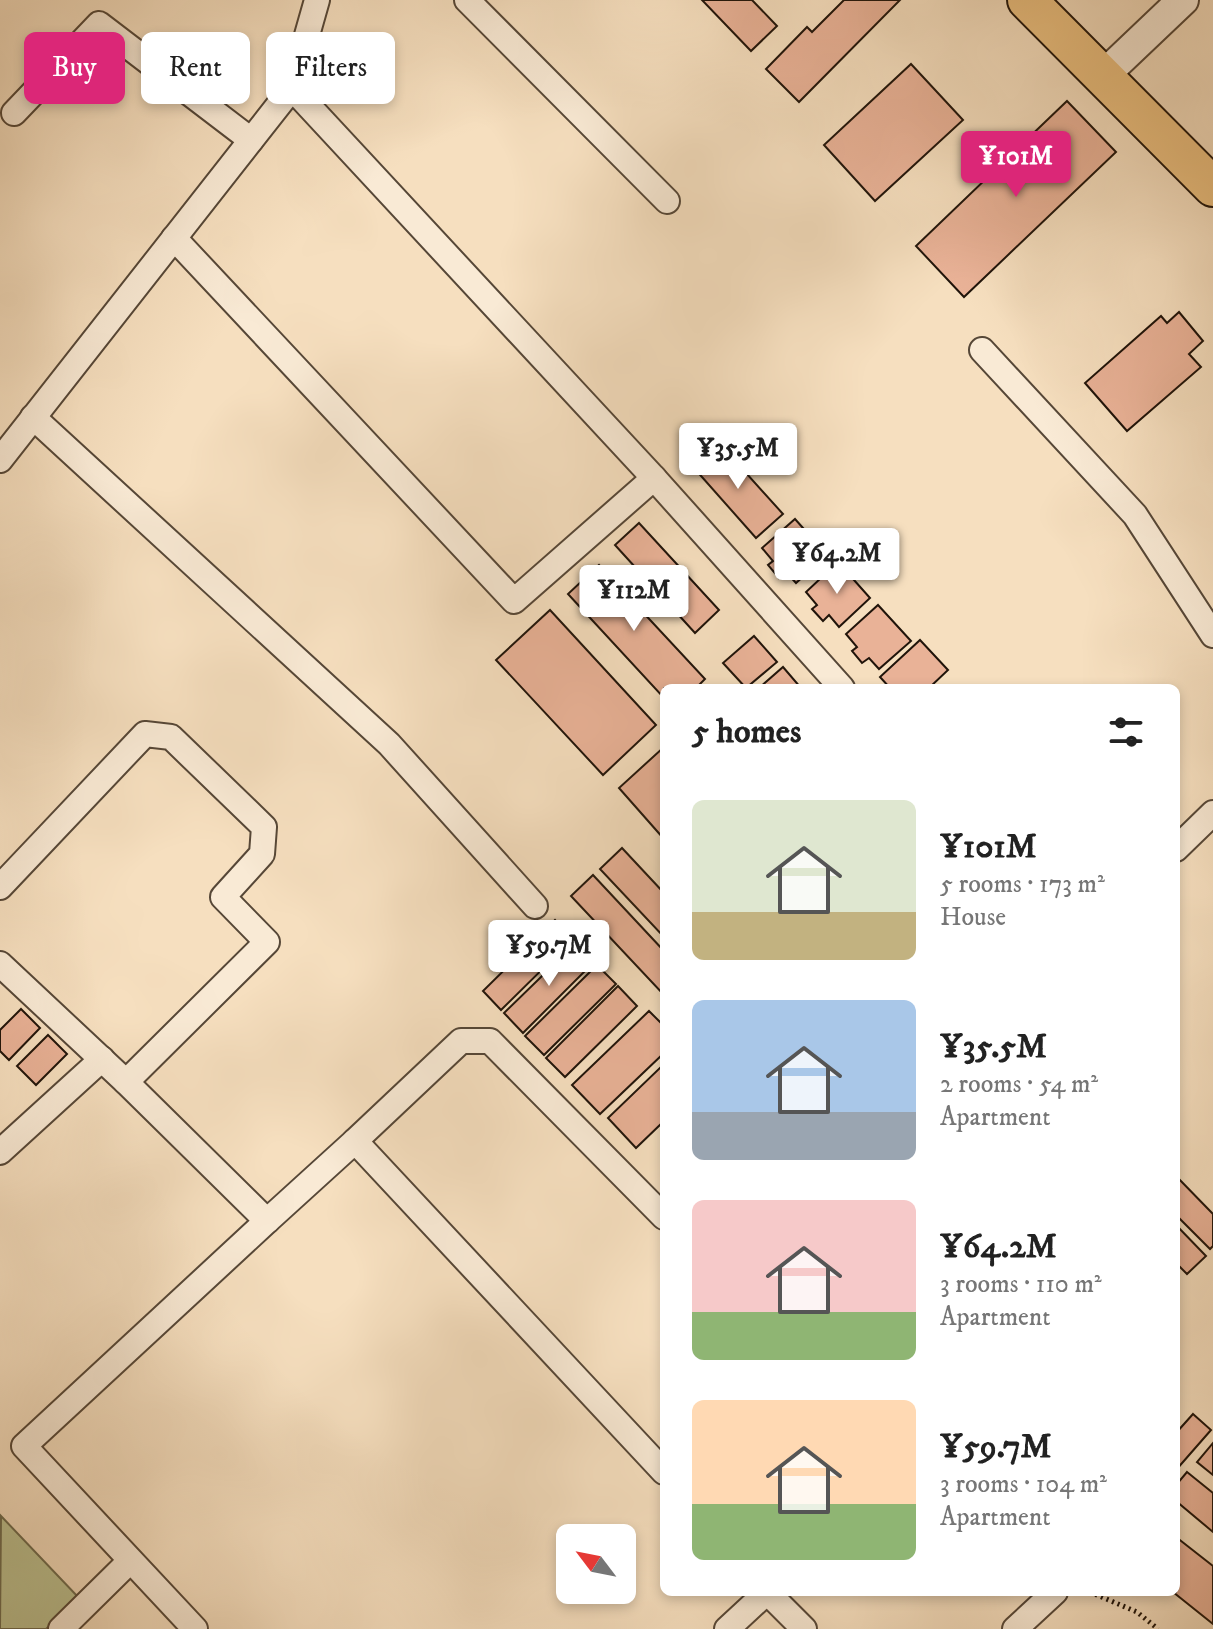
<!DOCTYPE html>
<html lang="en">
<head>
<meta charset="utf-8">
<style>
  :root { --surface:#fff; --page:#f2f2f2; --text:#222; --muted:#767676; --accent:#db2777 }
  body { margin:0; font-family:"IM FELL DW Pica",serif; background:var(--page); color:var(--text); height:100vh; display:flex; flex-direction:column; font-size:30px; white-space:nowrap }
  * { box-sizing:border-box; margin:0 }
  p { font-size:26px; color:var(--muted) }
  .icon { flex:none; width:44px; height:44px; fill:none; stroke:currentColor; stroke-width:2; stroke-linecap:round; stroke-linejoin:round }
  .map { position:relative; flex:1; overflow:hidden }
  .details { position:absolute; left:660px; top:684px; width:520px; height:912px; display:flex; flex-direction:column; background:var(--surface); border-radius:12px; box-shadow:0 4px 12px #0003 }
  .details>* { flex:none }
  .top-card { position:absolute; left:24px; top:32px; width:516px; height:72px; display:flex; gap:16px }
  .needle { width:52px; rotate:302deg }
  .buttons { position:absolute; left:556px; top:1524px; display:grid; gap:16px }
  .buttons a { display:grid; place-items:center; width:80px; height:80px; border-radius:12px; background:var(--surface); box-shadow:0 4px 12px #0003; font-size:40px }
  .price { position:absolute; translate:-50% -68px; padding:0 18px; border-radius:8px; background:#fff; color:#222; font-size:26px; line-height:52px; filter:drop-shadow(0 2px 4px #0008) }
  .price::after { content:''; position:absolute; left:50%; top:48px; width:24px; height:18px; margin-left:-12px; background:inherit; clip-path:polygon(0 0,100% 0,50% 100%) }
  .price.on { background:var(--accent); color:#fff }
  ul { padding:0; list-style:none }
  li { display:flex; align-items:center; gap:24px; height:200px; padding:0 32px }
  li span { display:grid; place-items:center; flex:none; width:224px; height:160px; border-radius:12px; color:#555 }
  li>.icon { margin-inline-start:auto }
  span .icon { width:96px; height:96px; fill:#fffc; stroke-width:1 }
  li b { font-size:34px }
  h2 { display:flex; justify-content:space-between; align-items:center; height:96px; padding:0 32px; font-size:34px }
  .chip { padding:0 28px; border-radius:12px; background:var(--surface); box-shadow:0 4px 12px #0003; font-size:28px; line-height:72px }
  .chip.on { background:var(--accent); color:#fff }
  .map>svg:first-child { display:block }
  .green { fill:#bcc292; stroke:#6e6b4e; stroke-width:2 }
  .building { fill:#e9b297; stroke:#20140a; stroke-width:2 }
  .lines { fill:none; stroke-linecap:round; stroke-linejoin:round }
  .minor-casing { stroke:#564737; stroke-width:28 }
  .tertiary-casing { stroke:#564737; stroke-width:34 }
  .trunk-casing { stroke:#20140a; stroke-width:42 }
  .path { stroke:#20140a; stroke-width:5; stroke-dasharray:2 4; stroke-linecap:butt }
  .minor { stroke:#f9ead5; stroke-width:24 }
  .tertiary { stroke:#f9ead5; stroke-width:30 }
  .trunk { stroke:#ebc080; stroke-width:38 }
</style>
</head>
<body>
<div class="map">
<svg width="1213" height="1629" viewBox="0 0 1213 1629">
  <rect width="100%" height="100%" fill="#f6dfbf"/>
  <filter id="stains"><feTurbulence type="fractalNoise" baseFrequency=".0025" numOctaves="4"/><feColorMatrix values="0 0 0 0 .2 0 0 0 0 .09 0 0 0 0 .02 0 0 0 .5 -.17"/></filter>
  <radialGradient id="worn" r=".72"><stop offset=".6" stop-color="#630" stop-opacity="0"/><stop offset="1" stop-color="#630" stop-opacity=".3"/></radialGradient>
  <path class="green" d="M1,1516L79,1598L46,1629H0Z"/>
  <g class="building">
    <path d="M702,0H752L777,26L751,51Z"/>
    <path d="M844,0H900L799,102L766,69L807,27L812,32Z"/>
    <path d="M911,64L963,120L875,201L824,145Z"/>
    <path d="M1067,101L1116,152L964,297L916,246Z"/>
    <path d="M1179,312L1203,341L1189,354L1201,367L1127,431L1085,383L1161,316L1167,323Z"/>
    <path d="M720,444L783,514L756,538L694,468Z"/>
    <path d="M795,519L827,555L796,583L786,572L779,578L768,565L773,561L762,548Z"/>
    <path d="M639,523L719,610L695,633L615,545Z"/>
    <path d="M838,562L870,598L839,627L829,615L823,621L812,609L817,605L806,592Z"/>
    <path d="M599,565L705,679L696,688H664V698L568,594Z"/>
    <path d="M878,605L911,641L879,669L869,658L862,663L852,651L857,647L846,634Z"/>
    <path d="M550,610L656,725L603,775L496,660Z"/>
    <path d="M754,636L777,662L746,688L723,663Z"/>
    <path d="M920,640L948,670L929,688H890L880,677Z"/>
    <path d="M783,667L801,688H759Z"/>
    <path d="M664,747V839L619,788Z"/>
    <path d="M622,848L664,893V937L600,869Z"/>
    <path d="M593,875L664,951V995L571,896Z"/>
    <path d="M555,920L573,939L501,1010L483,991Z"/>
    <path d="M577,942L595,961L523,1033L504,1013Z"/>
    <path d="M597,965L616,984L544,1055L525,1036Z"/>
    <path d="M618,986L637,1006L565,1077L546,1058Z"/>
    <path d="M21,1009L40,1028L9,1060L0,1051V1030Z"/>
    <path d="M649,1011L664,1026V1053L600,1114L572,1085Z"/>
    <path d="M48,1035L67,1054L36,1085L17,1066Z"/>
    <path d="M664,1064V1121L636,1148L608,1118Z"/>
    <path d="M1176,1176L1213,1214V1246L1210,1249L1176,1215Z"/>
    <path d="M1176,1225L1206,1256L1187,1274L1176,1263Z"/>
    <path d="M1193,1414L1211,1430L1176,1470V1433Z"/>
    <path d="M1213,1443V1475L1197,1462Z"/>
    <path d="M1187,1472L1213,1493V1532L1176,1501V1485Z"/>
    <path d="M1176,1537L1213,1566V1624L1173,1592H1176Z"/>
  </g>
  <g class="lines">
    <defs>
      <g id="minor">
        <path d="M467,0L667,201"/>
        <path d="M292,88L654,478"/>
        <path d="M14,113L99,24L251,140"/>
        <path d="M174,238L514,601L654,478L842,688"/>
        <path d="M982,350L1135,515L1213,635"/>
        <path d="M33,417L389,744L535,906"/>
        <path d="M0,460L292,88L317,0"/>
        <path d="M1176,849L1213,813"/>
        <path d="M0,887L145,734L171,737L264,827L262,854L223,897L267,942L126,1082"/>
        <path d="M0,964L126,1082L267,1221L24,1446L195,1629"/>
        <path d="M355,1141L461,1041H490L664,1217"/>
        <path d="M0,1152L102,1059"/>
        <path d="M267,1221L355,1141L664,1472"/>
        <path d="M767,1592L804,1629"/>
        <path d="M61,1629L130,1561"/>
        <path d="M727,1629L767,1592"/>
        <path d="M1015,1629L1055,1592"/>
      </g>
      <path id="tertiary" d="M1103,76L1183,0"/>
      <path id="trunk" d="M1027,0L1213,187"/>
    </defs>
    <use href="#minor" class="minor-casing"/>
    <use href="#tertiary" class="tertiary-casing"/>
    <use href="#trunk" class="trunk-casing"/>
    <path class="path" d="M1090,1592L1137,1612L1158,1629"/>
    <use href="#minor" class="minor"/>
    <use href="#tertiary" class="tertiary"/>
    <use href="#trunk" class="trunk"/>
  </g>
  <rect width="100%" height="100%" filter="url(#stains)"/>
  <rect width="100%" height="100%" fill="url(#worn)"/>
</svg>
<div class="buttons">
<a><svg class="needle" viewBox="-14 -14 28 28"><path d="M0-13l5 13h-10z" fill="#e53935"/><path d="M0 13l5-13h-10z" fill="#767676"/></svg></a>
</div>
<b class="price on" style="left:1016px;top:199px">¥101M</b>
<b class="price" style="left:738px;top:491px">¥35.5M</b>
<b class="price" style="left:837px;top:596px">¥64.2M</b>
<b class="price" style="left:634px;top:633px">¥112M</b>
<b class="price" style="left:549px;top:988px">¥59.7M</b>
<div class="top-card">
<a class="chip on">Buy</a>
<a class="chip">Rent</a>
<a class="chip">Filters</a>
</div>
<section class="details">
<h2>5 homes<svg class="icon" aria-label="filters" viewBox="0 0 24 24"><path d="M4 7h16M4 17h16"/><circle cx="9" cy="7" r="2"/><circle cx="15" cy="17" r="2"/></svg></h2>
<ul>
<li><span style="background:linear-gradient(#dfe7d0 70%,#c2b280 0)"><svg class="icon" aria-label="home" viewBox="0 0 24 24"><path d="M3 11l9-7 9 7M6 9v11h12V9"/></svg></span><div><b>¥101M</b><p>5 rooms · 173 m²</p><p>House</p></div></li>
<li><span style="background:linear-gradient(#a9c7e8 70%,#9aa5b1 0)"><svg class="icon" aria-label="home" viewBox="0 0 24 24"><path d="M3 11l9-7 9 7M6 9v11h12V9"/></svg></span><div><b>¥35.5M</b><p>2 rooms · 54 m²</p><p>Apartment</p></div></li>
<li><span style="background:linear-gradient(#f6c9c9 70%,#8fb573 0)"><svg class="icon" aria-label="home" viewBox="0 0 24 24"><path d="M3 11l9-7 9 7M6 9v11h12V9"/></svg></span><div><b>¥64.2M</b><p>3 rooms · 110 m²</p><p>Apartment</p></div></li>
<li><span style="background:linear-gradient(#ffd9b3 65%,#8fb573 0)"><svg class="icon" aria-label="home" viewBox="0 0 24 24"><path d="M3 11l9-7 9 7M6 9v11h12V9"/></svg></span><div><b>¥59.7M</b><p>3 rooms · 104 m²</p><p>Apartment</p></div></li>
</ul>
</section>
</div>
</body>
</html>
